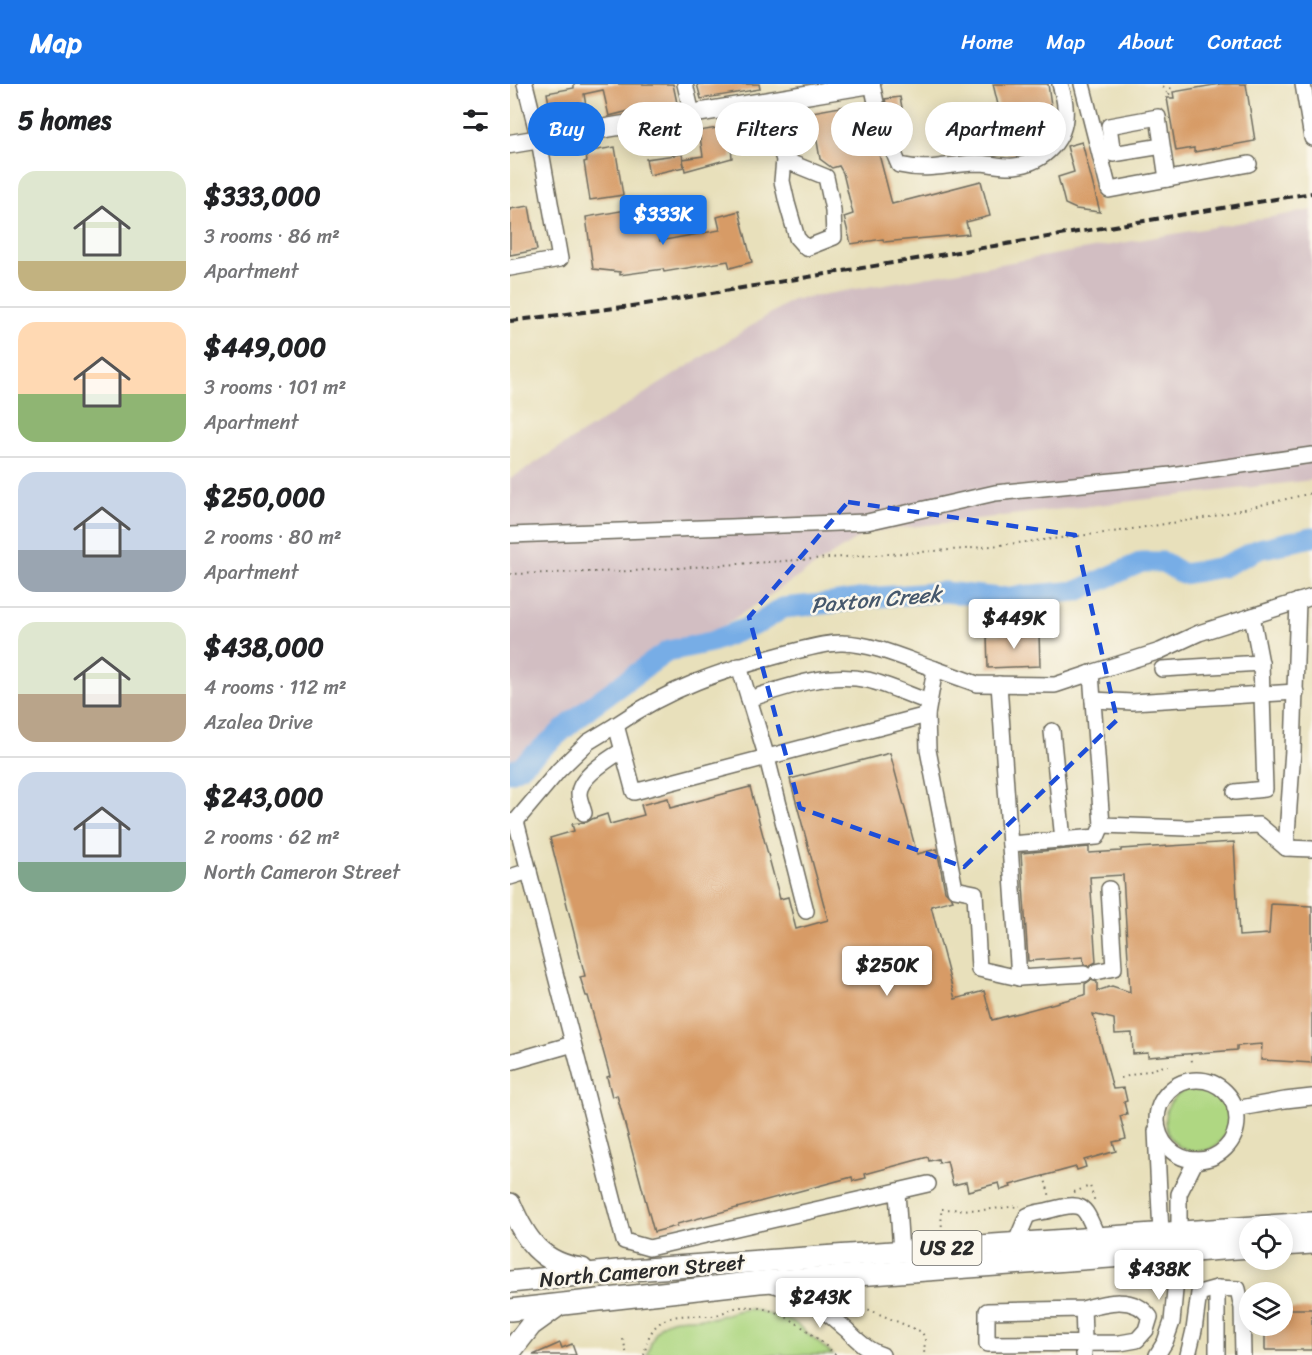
<!DOCTYPE html>
<html lang="en">
<head>
<meta charset="utf-8">
<style>
  :root { --surface:#fff; --page:#f6f6f6; --text:#202124; --muted:#757577; --line:#e0e0e0; --accent:#1a73e8 }
  body { margin:0; font-family:Sriracha,sans-serif; background:var(--page); color:var(--text); height:100vh; display:flex; flex-direction:column; font-size:22px; white-space:nowrap }
  * { box-sizing:border-box; margin:0 }
  p { font-size:20px; color:var(--muted) }
  .icon { flex:none; width:33px; height:33px; fill:none; stroke:currentColor; stroke-width:2; stroke-linecap:round; stroke-linejoin:round }
  .map { position:relative; flex:1; overflow:hidden }
  .details { display:flex; flex-direction:column; background:var(--surface); width:510px }
  .details>* { flex:none }
  .banner { position:absolute; left:18px; top:18px; width:570px; height:54px; display:flex; gap:12px }
  .controls { position:absolute; left:729px; top:1132px; display:grid; gap:12px }
  .controls a { display:grid; place-items:center; width:54px; height:54px; border-radius:50%; background:var(--surface); box-shadow:0 3px 15px #0003; font-size:30px }
  .price { position:absolute; translate:-50% -51px; padding:0 14px; border-radius:6px; background:#fff; color:#222; font-size:20px; line-height:39px; filter:drop-shadow(0 2px 3px #0008) }
  .price::after { content:''; position:absolute; left:50%; top:36px; width:18px; height:14px; margin-left:-9px; background:inherit; clip-path:polygon(0 0,100% 0,50% 100%) }
  .price.on { background:var(--accent); color:#fff }
  ul { padding:0; list-style:none }
  li { display:flex; align-items:center; gap:18px; height:150px; padding:0 18px }
  li+li { border-top:2px solid var(--line) }
  li span { display:grid; place-items:center; flex:none; width:168px; height:120px; border-radius:18px; color:#555 }
  li>.icon { margin-inline-start:auto }
  span .icon { width:72px; height:72px; fill:#fffc; stroke-width:1 }
  li b { font-size:26px }
  h2 { display:flex; justify-content:space-between; align-items:center; height:72px; padding:0 18px; font-size:26px }
  .chip { padding:0 21px; border-radius:27px; background:var(--surface); box-shadow:0 3px 15px #0003; font-size:21px; line-height:54px }
  .chip.on { background:var(--accent); color:#fff }
  header { display:flex; align-items:center; gap:36px; box-sizing:border-box; height:84px; padding:0 30px; background:var(--accent); color:#fff }
  header strong { font-size:28px }
  nav { display:flex; gap:33px; margin-inline-start:auto; font-size:21px }
  main { display:flex; flex:1; min-height:0 }
  .map>svg:first-child { display:block }
  .industrial { fill:#d2bec2 }
  .green { fill:#afd782; stroke:#6d8156; stroke-width:1.5 }
  .lines { fill:none; stroke-linecap:round; stroke-linejoin:round }
  .river { stroke:#77ade6; stroke-width:21 }
  .building { fill:#d79b66 }
  .minor-casing { stroke:#6d6a5d; stroke-width:18 }
  .major-casing { stroke:#6d6a5d; stroke-width:21 }
  .highway-casing { stroke:#6d6a5d; stroke-width:24 }
  .path { stroke:#6d6a5d; stroke-width:2; stroke-dasharray:1.5 4.5; stroke-linecap:butt }
  .minor { stroke:#fff; stroke-width:15 }
  .major { stroke:#fff; stroke-width:18 }
  .highway { stroke:#fff; stroke-width:21 }
  .rail { stroke:#2b2b2b; stroke-width:4; stroke-dasharray:9 4.5; stroke-linecap:butt }
  .marked { fill:none; stroke:#1d4ed8; stroke-width:4.5; stroke-dasharray:12 8; stroke-linejoin:round }
  .labels { text-anchor:middle; stroke-width:5; stroke-linejoin:round; paint-order:stroke }
  .shield { fill:#fbf7ec; stroke:#696865; stroke-width:1.5 }
  .shield-label { font-size:20px; font-weight:bold; fill:#2b2b2b }
  .street-label { font-size:21px; fill:#2b2b2b; stroke:#fbf7ec }
  .water-label { font-size:22px; font-style:italic; fill:#46586c; stroke:#fbf7ec }
</style>
</head>
<body>
<header>
<strong>Map</strong>
<nav><a>Home</a><a>Map</a><a>About</a><a>Contact</a></nav>
</header>
<main>
<section class="details">
<h2>5 homes<svg class="icon" aria-label="filters" viewBox="0 0 24 24"><path d="M4 7h16M4 17h16"/><circle cx="9" cy="7" r="2"/><circle cx="15" cy="17" r="2"/></svg></h2>
<ul>
<li><span style="background:linear-gradient(#dfe7d0 75%,#c2b280 0)"><svg class="icon" aria-label="home" viewBox="0 0 24 24"><path d="M3 11l9-7 9 7M6 9v11h12V9"/></svg></span><div><b>$333,000</b><p>3 rooms · 86 m²</p><p>Apartment</p></div></li>
<li><span style="background:linear-gradient(#ffd9b3 60%,#8fb573 0)"><svg class="icon" aria-label="home" viewBox="0 0 24 24"><path d="M3 11l9-7 9 7M6 9v11h12V9"/></svg></span><div><b>$449,000</b><p>3 rooms · 101 m²</p><p>Apartment</p></div></li>
<li><span style="background:linear-gradient(#c9d6e8 65%,#9aa5b1 0)"><svg class="icon" aria-label="home" viewBox="0 0 24 24"><path d="M3 11l9-7 9 7M6 9v11h12V9"/></svg></span><div><b>$250,000</b><p>2 rooms · 80 m²</p><p>Apartment</p></div></li>
<li><span style="background:linear-gradient(#dfe7d0 60%,#b9a48a 0)"><svg class="icon" aria-label="home" viewBox="0 0 24 24"><path d="M3 11l9-7 9 7M6 9v11h12V9"/></svg></span><div><b>$438,000</b><p>4 rooms · 112 m²</p><p>Azalea Drive</p></div></li>
<li><span style="background:linear-gradient(#c9d6e8 75%,#7fa58c 0)"><svg class="icon" aria-label="home" viewBox="0 0 24 24"><path d="M3 11l9-7 9 7M6 9v11h12V9"/></svg></span><div><b>$243,000</b><p>2 rooms · 62 m²</p><p>North Cameron Street</p></div></li>
</ul>
</section>
<div class="map">
<svg width="802" height="1271" viewBox="0 0 802 1271">
  <rect width="100%" height="100%" fill="#fbf7ec"/>
  <filter id="ink" filterUnits="userSpaceOnUse"><feTurbulence type="fractalNoise" baseFrequency=".0167" numOctaves="2"/><feDisplacementMap in="SourceGraphic" scale="12" xChannelSelector="R" yChannelSelector="G"/><feConvolveMatrix kernelMatrix="1 2 1 2 8 2 1 2 1" color-interpolation-filters="sRGB"/></filter>
  <filter id="wash" filterUnits="userSpaceOnUse"><feTurbulence type="fractalNoise" baseFrequency=".008" numOctaves="4" result="noise"/><feDisplacementMap in="SourceGraphic" scale="24" xChannelSelector="R" yChannelSelector="G"/><feGaussianBlur stdDeviation="1.35" result="paint"/><feColorMatrix in="noise" values="0 0 0 0 0 0 0 0 0 0 0 0 0 0 0 0 0 1.4 0 .05"/><feComposite in="paint" operator="in"/></filter>
  <g filter="url(#wash)">
    <rect width="100%" height="100%" fill="#e8e0bb"/>
    <path class="industrial" d="M802,126V396L357,448L0,681V395L282,216Z"/>
    <g class="green">
      <circle cx="687" cy="1036" r="32"/>
      <path d="M241,1225L277,1235L285,1239L323,1271H137C149,1228 162,1235 200,1234C213,1233 224,1225 241,1225Z"/>
    </g>
    <g class="lines">
      <path class="river" d="M0,688L10,683L80,623L158,567L201,558L249,539L273,524L322,519L356,514L434,508L490,514L567,507L632,478H653L673,490L712,483L749,465L802,453"/>
    </g>
    <g id="blocks">
      <g class="building">
        <path d="M64,0H163L167,19L144,24L143,21L99,32L93,6L74,10L78,34L43,40L37,9L64,4Z"/>
        <path d="M187,0H249L250,5L191,15Z"/>
        <path d="M483,0H538L542,28L535,29L532,27L504,32L512,68L500,71Z"/>
        <path d="M710,0H736L745,57L684,68V64L666,67L657,14H664L663,8Z"/>
        <path d="M390,13L394,34L380,36L375,15Z"/>
        <path d="M341,21L345,39L360,36L382,120L471,97L480,132L456,138L459,150L374,158L373,155L341,160L334,133L343,130L333,89L329,82L322,84L310,75L302,28Z"/>
        <path d="M219,42L222,74L175,87L173,75L193,72L189,47Z"/>
        <path d="M572,58L576,74L590,128L566,125L555,120L552,108L548,93L564,88L557,62Z"/>
        <path d="M105,63L113,111L80,116L74,78L77,77L75,68Z"/>
        <path d="M172,70L174,83L139,91L136,75Z"/>
        <path d="M19,122L27,166L0,171V125Z"/>
        <path d="M116,126L120,145L147,141L150,157L210,146L207,133L229,127L242,178L220,184L218,177L154,188L153,185L110,191V188L83,185L76,133Z"/>
        <path d="M529,549L530,582L478,584L477,551Z"/>
        <path d="M380,669L407,770L427,765L435,807L442,814L443,816L421,822L445,915L474,907L482,936L575,911V900L581,896L587,898V907L602,902L620,908L613,791L580,793L586,878L579,882L574,880L573,873L518,877L511,769L579,763V769L611,767V765L724,758L729,852L759,850L761,820L802,822V979L751,976L752,960L727,962V966L638,973V969L623,970L622,949L605,950L604,935L583,930L603,1005L614,1004L617,1017L614,1018L617,1030L610,1032L616,1055L603,1058L606,1067L574,1076L576,1083L567,1086L566,1083L500,1101L501,1103L491,1106L489,1099L458,1107L456,1098L443,1101L437,1077L429,1079L428,1075L419,1077L418,1073L355,1090L356,1094L343,1097L342,1093L167,1140V1142L144,1148L107,1011L102,1013L97,993L100,992L78,912H76L70,893L75,892L40,754L64,747L62,740L77,738L82,735L97,730L100,740L134,731L131,721L158,714L160,724L240,703L270,815L278,813L286,845L318,836L280,695Z"/>
        <path d="M772,1225H802V1266H755V1242H772Z"/>
        <path d="M50,1259L52,1264L62,1260L66,1271H23Z"/>
      </g>
    </g>
  </g>
  <g filter="url(#ink)">
    <use href="#blocks" fill-opacity="0" stroke="#6d6a5d" stroke-width="1.5"/>
    <g class="lines">
      <defs>
        <g id="minor">
          <path d="M175,0L182,30"/>
          <path d="M362,0L370,37L389,81C421,88 436,80 467,79C479,79 491,83 504,82C535,79 558,54 555,23C555,15 552,7 550,0"/>
          <path d="M572,0L599,106L739,80"/>
          <path d="M793,0L802,54"/>
          <path d="M260,17L268,57L274,76L316,93L323,126L324,153L296,164L287,154L277,119L272,97L274,76"/>
          <path d="M652,62L603,70L599,42L648,33L657,95"/>
          <path d="M0,184L50,175L29,56L15,0"/>
          <path d="M0,451L357,438L485,409L661,391L802,371"/>
          <path d="M802,513L689,549L650,567L581,589L592,741L677,744L749,741L776,764L802,765"/>
          <path d="M229,582L239,615"/>
          <path d="M652,585L751,579"/>
          <path d="M583,616L622,618L786,608"/>
          <path d="M417,631L418,666L445,805L465,809L469,885L509,894L489,600"/>
          <path d="M106,641C161,603 211,587 274,570C291,566 316,558 333,559C364,560 396,575 425,585"/>
          <path d="M542,647L553,756"/>
          <path d="M725,708L755,705L751,579L742,532"/>
          <path d="M74,729C73,724 69,716 69,710C69,693 100,674 113,666"/>
          <path d="M6,737L114,1157L139,1164L418,1100"/>
          <path d="M0,738L6,737L49,686L78,658L106,641L124,708L417,631L425,585L467,600L545,601L581,589"/>
          <path d="M500,760L587,753L592,741"/>
          <path d="M776,764L783,666L788,517"/>
          <path d="M0,793L19,787"/>
          <path d="M296,827L257,674L239,615C276,603 318,587 358,596C378,601 399,611 419,618"/>
          <path d="M586,888L604,884L599,805"/>
          <path d="M509,894L574,890"/>
          <path d="M0,978L63,960"/>
          <circle cx="687" cy="1036" r="40"/>
          <path d="M725,1025L775,1016L802,1013"/>
          <path d="M646,1047L651,1149L661,1169L665,1206L662,1238L655,1258L647,1271"/>
          <path d="M387,1108L391,1168"/>
          <path d="M665,1158L669,1148V1110L686,1076"/>
          <path d="M505,1160L517,1132C524,1128 533,1128 540,1126C576,1116 574,1123 588,1154"/>
          <path d="M264,1201C292,1206 316,1228 337,1246C347,1256 358,1267 372,1271"/>
          <path d="M707,1204V1271"/>
          <path d="M573,1225L477,1227V1260L610,1259L627,1256L636,1246L640,1233C624,1211 597,1218 573,1225C574,1241 574,1256 574,1271"/>
          <path d="M678,1271L684,1246L689,1209L707,1204L728,1205L732,1224L733,1271"/>
        </g>
        <path id="major" d="M0,60L361,0"/>
        <g id="highway">
          <path d="M0,1120C15,1155 31,1180 72,1185"/>
          <path d="M772,1161L802,1159"/>
          <path d="M0,1198L107,1187L802,1139"/>
          <path d="M0,1226L249,1198L740,1163"/>
          <path d="M0,1268L21,1241L46,1223"/>
        </g>
      </defs>
      <use href="#minor" class="minor-casing"/>
      <use href="#major" class="major-casing"/>
      <use href="#highway" class="highway-casing"/>
      <g class="path">
        <path d="M653,3L659,12L661,2"/>
        <path d="M0,490L122,487L455,465L603,448L700,433L802,409"/>
        <path d="M681,970L682,978"/>
        <path d="M611,994L658,981"/>
        <path d="M534,1092L540,1113"/>
        <path d="M564,1108L580,1102L585,1118"/>
        <path d="M432,1148L431,1125L472,1126L510,1122"/>
        <path d="M345,1208L350,1222L412,1248L415,1255L414,1271"/>
        <path d="M113,1255L117,1271"/>
        <path d="M134,1271C136,1264 137,1255 141,1249C153,1227 180,1232 200,1232C210,1232 219,1224 230,1223C270,1220 299,1247 326,1271"/>
      </g>
      <use href="#minor" class="minor"/>
      <use href="#major" class="major"/>
      <use href="#highway" class="highway"/>
      <path class="rail" d="M0,237L130,221L802,109"/>
    </g>
  </g>
  <path class="marked" d="M338,418L565,451L607,636L454,783L290,724L239,533Z"/>
  <g class="labels">
    <rect class="shield" x="402.5" y="1147" width="69" height="34" rx="4.5"/>
    <g class="shield-label">
      <text x="437" y="1171">US 22</text>
    </g>
    <g class="street-label">
      <text transform="translate(132 1187) rotate(-5)" y="7">North Cameron Street</text>
    </g>
    <g class="water-label">
      <text transform="translate(366 515) rotate(-5)" y="8">Paxton Creek</text>
    </g>
  </g>
</svg>
<div class="controls">
<a><svg class="icon" aria-label="locate" viewBox="0 0 24 24"><circle cx="12" cy="12" r="6"/><path d="M12 2v4M12 18v4M2 12h4M18 12h4"/></svg></a>
<a><svg class="icon" aria-label="layers" viewBox="0 0 24 24"><path d="M12 4l9 5-9 5-9-5zM3 14l9 5 9-5"/></svg></a>
</div>
<b class="price on" style="left:153px;top:162px">$333K</b>
<b class="price" style="left:504px;top:566px">$449K</b>
<b class="price" style="left:377px;top:913px">$250K</b>
<b class="price" style="left:649px;top:1217px">$438K</b>
<b class="price" style="left:310px;top:1245px">$243K</b>
<div class="banner">
<a class="chip on">Buy</a>
<a class="chip">Rent</a>
<a class="chip">Filters</a>
<a class="chip">New</a>
<a class="chip">Apartment</a>
</div>
</div>
</main>
</body>
</html>
